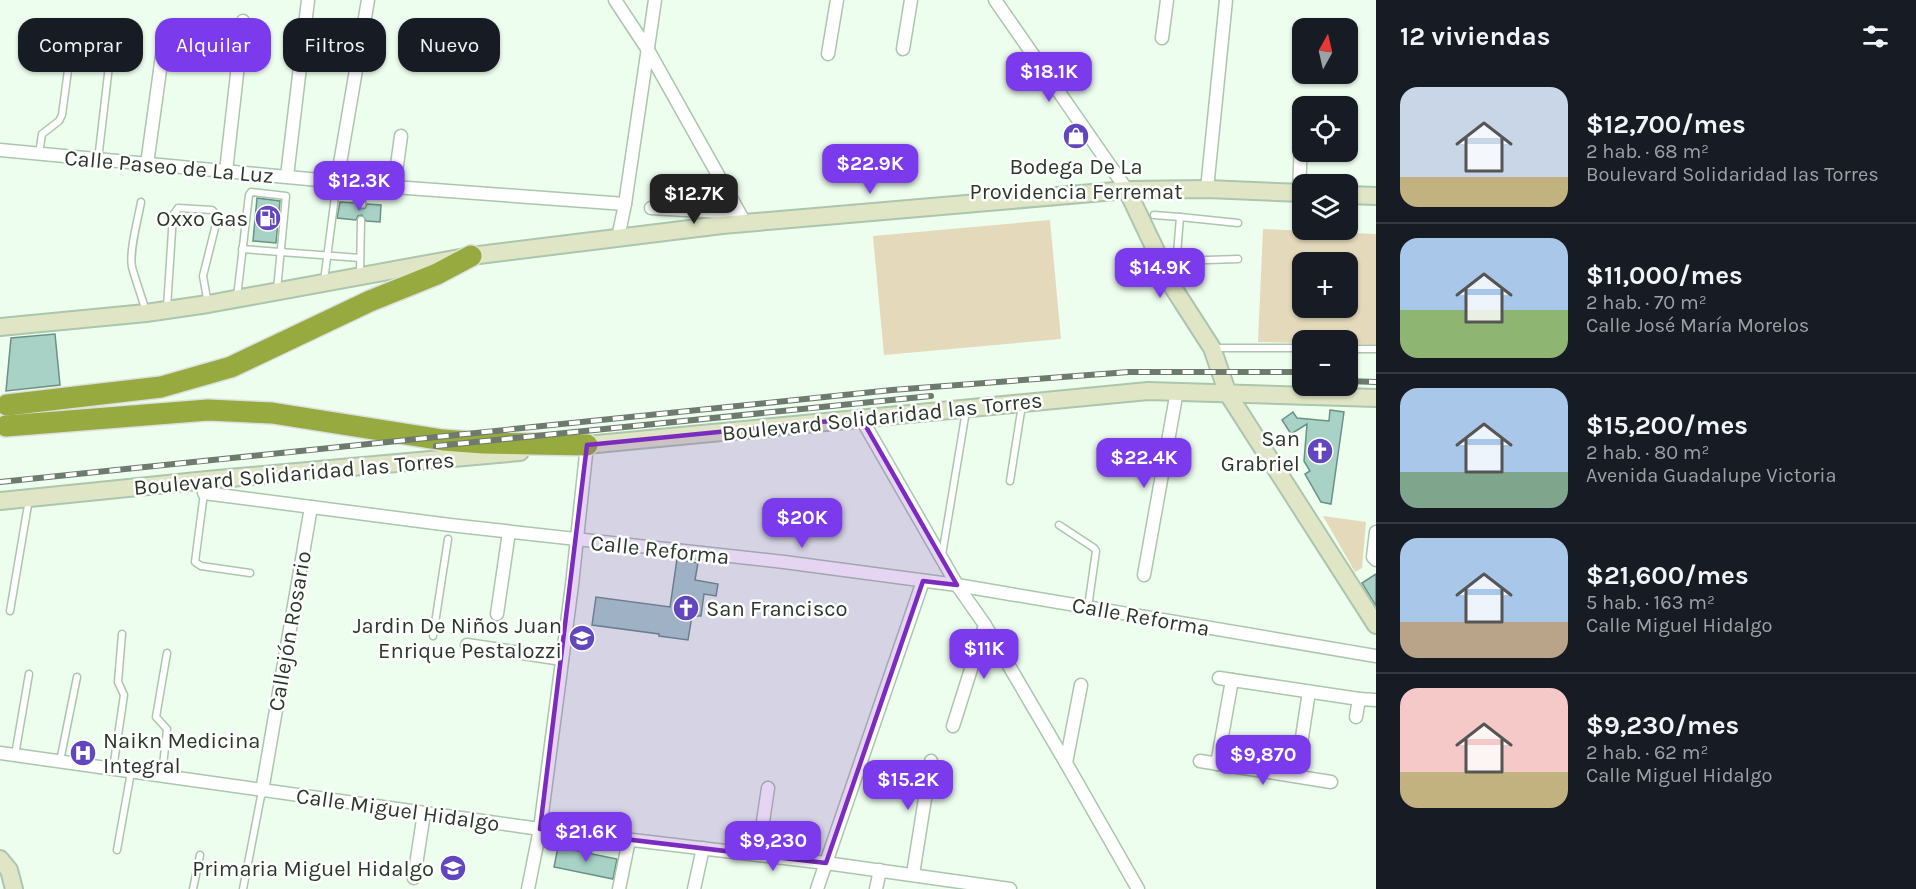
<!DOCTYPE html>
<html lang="es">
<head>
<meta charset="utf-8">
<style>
  :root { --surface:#171b24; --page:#20242c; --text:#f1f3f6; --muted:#9ea1a6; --line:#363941; --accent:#7c3aed }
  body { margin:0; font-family:Karla,sans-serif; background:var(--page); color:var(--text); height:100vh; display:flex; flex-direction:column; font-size:22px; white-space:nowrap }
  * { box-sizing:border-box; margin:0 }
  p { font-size:20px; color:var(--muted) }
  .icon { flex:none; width:33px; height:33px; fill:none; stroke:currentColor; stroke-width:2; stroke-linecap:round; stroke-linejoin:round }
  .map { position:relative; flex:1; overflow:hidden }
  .drawer { display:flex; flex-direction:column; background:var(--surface); width:540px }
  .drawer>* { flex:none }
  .banner { position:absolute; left:18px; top:18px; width:570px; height:54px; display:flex; gap:12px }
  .needle { width:39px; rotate:8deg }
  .tools { position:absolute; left:1292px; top:18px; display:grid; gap:12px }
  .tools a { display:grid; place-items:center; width:66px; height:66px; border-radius:12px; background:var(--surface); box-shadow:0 2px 4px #0004; font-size:30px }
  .price { position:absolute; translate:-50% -51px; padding:0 14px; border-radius:12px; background:var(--accent); color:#fff; font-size:20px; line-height:39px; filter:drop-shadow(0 2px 3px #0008) }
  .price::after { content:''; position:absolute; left:50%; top:36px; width:18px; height:14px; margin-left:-9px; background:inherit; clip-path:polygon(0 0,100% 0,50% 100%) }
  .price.current { background:#222; color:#fff }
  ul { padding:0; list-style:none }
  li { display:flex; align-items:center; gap:18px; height:150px; padding:0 24px }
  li+li { border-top:2px solid var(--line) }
  li span { display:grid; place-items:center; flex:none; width:168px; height:120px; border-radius:18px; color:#555 }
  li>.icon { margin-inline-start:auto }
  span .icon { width:72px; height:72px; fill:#fffc; stroke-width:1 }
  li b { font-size:26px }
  h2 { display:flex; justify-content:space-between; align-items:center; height:72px; padding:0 24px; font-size:26px }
  .tag { padding:0 21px; border-radius:18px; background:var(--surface); box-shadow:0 2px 4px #0004; font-size:21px; line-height:54px }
  .tag.current { background:var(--accent); color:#fff }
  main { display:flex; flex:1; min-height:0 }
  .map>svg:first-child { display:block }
  .green { fill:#e4d9bb; fill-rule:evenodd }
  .building { fill:#a8d2c6; stroke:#699186; stroke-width:1.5 }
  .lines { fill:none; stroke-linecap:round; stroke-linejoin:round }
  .lane-casing { stroke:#aac6ac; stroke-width:9 }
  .street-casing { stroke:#aac6ac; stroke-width:15 }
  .secondary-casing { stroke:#aac6ac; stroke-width:20 }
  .highway-casing { stroke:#dddfdd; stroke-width:24 }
  .lane { stroke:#fff; stroke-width:6 }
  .street { stroke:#fff; stroke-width:12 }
  .secondary { stroke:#e0e6c5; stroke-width:16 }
  .highway { stroke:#96aa3f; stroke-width:21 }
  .rail-casing { stroke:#6d7a6d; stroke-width:6 }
  .rail { stroke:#fff; stroke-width:4; stroke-dasharray:11; stroke-linecap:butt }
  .marked { fill:#7b2cbf; fill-opacity:0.2; stroke:#7b2cbf; stroke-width:4.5; stroke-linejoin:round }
  .labels { text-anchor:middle; stroke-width:5; stroke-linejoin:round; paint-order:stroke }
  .street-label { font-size:22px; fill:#2c372c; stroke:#fff }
  .poi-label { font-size:22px; fill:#2c372c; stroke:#fff; text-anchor:end }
</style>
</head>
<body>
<main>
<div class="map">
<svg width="1376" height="889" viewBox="0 0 1376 889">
  <rect width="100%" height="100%" fill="#edfeee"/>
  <g class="green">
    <path d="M1050,220L1061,339L884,355L873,236Z"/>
    <path d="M1263,229L1376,234V345L1347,344V340H1302V343L1258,342ZM1302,262H1347V308H1302Z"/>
    <path d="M1323,516L1366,522L1362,568L1355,572Z"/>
  </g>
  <g class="building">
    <path d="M257,198L280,201L276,243L253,241Z"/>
    <path d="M340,202L357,203L358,207L361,209L365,208L367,204L381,205L380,222L366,221L362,215L358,216L356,220L337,218Z"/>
    <path d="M55,334L60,385L6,391L11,338Z"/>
    <path d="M1330,410L1344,412L1331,504L1321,502L1305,474L1310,471L1304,461L1307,424L1291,434L1282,420L1293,412L1297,418L1329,421Z"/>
    <path d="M677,559L698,563L695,580L718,584L716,596L704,594L701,616H692L688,640L659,636V634L592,625L596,597L670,607Z"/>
    <path d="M1376,574V606L1362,583Z"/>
    <path d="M558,847L617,859L613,879L554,867Z"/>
  </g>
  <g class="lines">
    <defs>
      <g id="lane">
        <path d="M39,154L42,134L59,121L62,115L72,40"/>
        <path d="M98,160L110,57"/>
        <path d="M141,202C138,220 129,250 132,267C136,282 142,297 146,312"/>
        <path d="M362,204V184"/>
        <path d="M1154,215L1180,217"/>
        <path d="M242,249L360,258"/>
        <path d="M1176,261L1238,259"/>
        <path d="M360,274L361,220"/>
        <path d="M1175,279L1180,217L1238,223"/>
        <path d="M324,281L337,181"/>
        <path d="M237,297L249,195L251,192L286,196L277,290"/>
        <path d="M167,308L173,215L178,208L212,210L218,216L203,276L208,304"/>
        <path d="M1213,348H1302"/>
        <path d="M1347,349H1376"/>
        <path d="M1010,481L1022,405"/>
        <path d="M204,493L195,562L201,566L250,573"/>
        <path d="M1059,525L1094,548L1096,551L1088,607"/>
        <path d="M942,555L966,411"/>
        <path d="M10,611L29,499"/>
        <path d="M433,636L448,539"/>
        <path d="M15,755L29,674"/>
        <path d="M60,761L77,677"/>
        <path d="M113,769L124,695L118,682L122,634"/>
        <path d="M162,775L167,729L156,717L167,653"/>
        <path d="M117,850L131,772"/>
        <path d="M193,889L200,855"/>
        <path d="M243,889L262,791"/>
      </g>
      <g id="street">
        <path d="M615,0L648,50L745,223"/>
        <path d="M995,0L1127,190"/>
        <path d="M1162,38L1167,0"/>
        <path d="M903,49L911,0"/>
        <path d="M828,54L837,0"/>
        <path d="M0,150L394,187L625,204"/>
        <path d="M147,164L166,27"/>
        <path d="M226,171L243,21"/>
        <path d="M287,176L308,0"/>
        <path d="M337,181L368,0"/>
        <path d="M394,187L401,136"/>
        <path d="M1207,189L1226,0"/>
        <path d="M1299,193L1302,114"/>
        <path d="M651,208L739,213"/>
        <path d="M618,238L625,204L655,0"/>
        <path d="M861,418L957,585L985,625L1066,763L1138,889"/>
        <path d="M207,480L204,493L450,525L784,562L957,585L1376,656"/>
        <path d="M1376,532L1373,557L1376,560"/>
        <path d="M1144,575L1177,391"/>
        <path d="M497,614L509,532"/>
        <path d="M467,645L562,659"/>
        <path d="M1219,678L1359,699L1376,700"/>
        <path d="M1356,717L1359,699"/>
        <path d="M953,726L985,625"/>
        <path d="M0,753L540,829L826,863L1010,889"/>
        <path d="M1200,761L1331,782"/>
        <path d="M1066,763L1081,685"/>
        <path d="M1217,764L1232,680"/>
        <path d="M1296,776L1309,692"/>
        <path d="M262,791L311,507"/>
        <path d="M758,855L768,788"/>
        <path d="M913,874L931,761"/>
        <path d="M414,878L424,813"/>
        <path d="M528,889L540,829L572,585L587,445"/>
        <path d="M619,889L629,840"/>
        <path d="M694,889L703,848"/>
        <path d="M817,889L923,581"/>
        <path d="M876,889L880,870"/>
      </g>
      <g id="secondary">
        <path d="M1127,190L1174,289L1212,348L1228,394L1376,625"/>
        <path d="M1347,195L1376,196"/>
        <path d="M0,327L146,313L208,304L471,256L722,225L1127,190L1207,189L1302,193"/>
        <path d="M576,446L1148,391L1376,398"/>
        <path d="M0,501L207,480L520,452"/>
        <path d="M0,859L9,870L14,889"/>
      </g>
      <g id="highway">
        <path d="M7,405L161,387L231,367L370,301L437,274L471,256"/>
        <path d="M6,426L208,410L272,413L443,440L483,443L587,445"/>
      </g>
    </defs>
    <use href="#lane" class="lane-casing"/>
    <use href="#street" class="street-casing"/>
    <use href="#secondary" class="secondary-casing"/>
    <use href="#highway" class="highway-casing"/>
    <use href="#lane" class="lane"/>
    <use href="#street" class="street"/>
    <use href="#secondary" class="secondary"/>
    <use href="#highway" class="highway"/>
    <defs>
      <g id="rail">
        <path d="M1347,381L1376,382"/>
        <path d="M436,446L931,396"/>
        <path d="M0,482L892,390L1129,372H1302"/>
      </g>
    </defs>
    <use href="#rail" class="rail-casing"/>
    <use href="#rail" class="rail"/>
  </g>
  <path class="marked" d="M861,418L957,585L923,581L826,863L540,829L587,445Z"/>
  <defs>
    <symbol id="shop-disc" viewBox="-11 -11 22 22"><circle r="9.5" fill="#6146be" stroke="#fff"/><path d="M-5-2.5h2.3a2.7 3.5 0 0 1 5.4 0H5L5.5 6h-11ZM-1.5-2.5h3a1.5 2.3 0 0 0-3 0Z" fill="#fff"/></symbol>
    <symbol id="fuel-disc" viewBox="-11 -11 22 22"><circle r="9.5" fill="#6146be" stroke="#fff"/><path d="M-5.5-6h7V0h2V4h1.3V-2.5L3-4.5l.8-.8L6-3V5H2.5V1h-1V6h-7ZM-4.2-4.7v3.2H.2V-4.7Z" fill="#fff"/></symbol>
    <symbol id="church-disc" viewBox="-11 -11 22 22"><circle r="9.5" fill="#6146be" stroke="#fff"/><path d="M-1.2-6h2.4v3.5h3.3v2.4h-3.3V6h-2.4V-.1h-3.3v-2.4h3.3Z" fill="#fff"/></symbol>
    <symbol id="school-disc" viewBox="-11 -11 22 22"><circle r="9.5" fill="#6146be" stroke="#fff"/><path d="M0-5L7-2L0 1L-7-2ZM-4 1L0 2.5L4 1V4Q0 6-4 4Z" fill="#fff"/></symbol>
    <symbol id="hospital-disc" viewBox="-11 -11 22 22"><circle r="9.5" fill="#6146be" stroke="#fff"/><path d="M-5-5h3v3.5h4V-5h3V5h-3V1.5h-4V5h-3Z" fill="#fff"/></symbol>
  </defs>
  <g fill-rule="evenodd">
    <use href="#shop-disc" x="1061" y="121" width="30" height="30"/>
    <use href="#fuel-disc" x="253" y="203" width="30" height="30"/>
    <use href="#church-disc" x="1305" y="436" width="30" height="30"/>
    <use href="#church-disc" x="671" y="593" width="30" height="30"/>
    <use href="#school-disc" x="567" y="623" width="30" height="30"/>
    <use href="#hospital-disc" x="68" y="738" width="30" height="30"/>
    <use href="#school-disc" x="438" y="853" width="30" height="30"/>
  </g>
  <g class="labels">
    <g class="street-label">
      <text transform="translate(169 166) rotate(5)" y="8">Calle Paseo de La Luz</text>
      <text transform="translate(882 416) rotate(-6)" y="8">Boulevard Solidaridad las Torres</text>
      <text transform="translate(294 473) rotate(-5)" y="8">Boulevard Solidaridad las Torres</text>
      <text transform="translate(660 549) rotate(6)" y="8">Calle Reforma</text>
      <text transform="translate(1141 616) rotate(10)" y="8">Calle Reforma</text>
      <text transform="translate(289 631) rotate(-80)" y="8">Callejón Rosario</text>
      <text transform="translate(398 809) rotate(8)" y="8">Calle Miguel Hidalgo</text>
    </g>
    <g class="poi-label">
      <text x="1076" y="174" text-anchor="middle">Bodega De La<tspan x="1076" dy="25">Providencia Ferremat</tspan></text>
      <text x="248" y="226">Oxxo Gas</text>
      <text x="1300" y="446">San<tspan x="1300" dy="25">Grabriel</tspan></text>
      <text x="706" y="616" text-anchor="start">San Francisco</text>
      <text x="562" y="633">Jardin De Niños Juan<tspan x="562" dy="25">Enrique Pestalozzi</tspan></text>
      <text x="103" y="748" text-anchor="start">Naikn Medicina<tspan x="103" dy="25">Integral</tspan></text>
      <text x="434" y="876">Primaria Miguel Hidalgo</text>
    </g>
  </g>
</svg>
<div class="tools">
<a><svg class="needle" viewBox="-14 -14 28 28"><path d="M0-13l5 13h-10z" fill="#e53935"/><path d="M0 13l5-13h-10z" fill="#9ea1a6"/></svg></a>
<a><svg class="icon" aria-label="locate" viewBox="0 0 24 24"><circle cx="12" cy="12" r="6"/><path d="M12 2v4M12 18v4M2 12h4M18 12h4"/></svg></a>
<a><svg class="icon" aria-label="layers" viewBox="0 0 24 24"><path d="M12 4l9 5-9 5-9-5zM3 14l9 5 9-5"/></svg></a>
<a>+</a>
<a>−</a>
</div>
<b class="price" style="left:1049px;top:103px">$18.1K</b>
<b class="price" style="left:870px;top:195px">$22.9K</b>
<b class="price" style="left:359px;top:212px">$12.3K</b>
<b class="price current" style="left:694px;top:225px">$12.7K</b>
<b class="price" style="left:1160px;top:299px">$14.9K</b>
<b class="price" style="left:1144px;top:489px">$22.4K</b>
<b class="price" style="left:802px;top:549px">$20K</b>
<b class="price" style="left:984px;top:680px">$11K</b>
<b class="price" style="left:1263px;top:786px">$9,870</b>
<b class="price" style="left:908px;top:811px">$15.2K</b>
<b class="price" style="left:586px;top:863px">$21.6K</b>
<b class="price" style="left:773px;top:872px">$9,230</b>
<div class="banner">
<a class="tag">Comprar</a>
<a class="tag current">Alquilar</a>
<a class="tag">Filtros</a>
<a class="tag">Nuevo</a>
</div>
</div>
<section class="drawer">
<h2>12 viviendas<svg class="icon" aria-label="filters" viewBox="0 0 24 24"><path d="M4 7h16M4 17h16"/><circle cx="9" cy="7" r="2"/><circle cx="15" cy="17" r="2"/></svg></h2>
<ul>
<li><span style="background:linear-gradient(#c9d6e8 75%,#c2b280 0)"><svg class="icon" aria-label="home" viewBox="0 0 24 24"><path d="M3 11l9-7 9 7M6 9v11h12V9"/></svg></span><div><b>$12,700/mes</b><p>2 hab. · 68 m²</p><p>Boulevard Solidaridad las Torres</p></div></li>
<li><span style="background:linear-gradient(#a9c7e8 60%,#8fb573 0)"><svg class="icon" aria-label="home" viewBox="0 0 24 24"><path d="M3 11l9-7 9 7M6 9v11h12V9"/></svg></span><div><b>$11,000/mes</b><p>2 hab. · 70 m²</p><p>Calle José María Morelos</p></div></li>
<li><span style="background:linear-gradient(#a9c7e8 70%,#7fa58c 0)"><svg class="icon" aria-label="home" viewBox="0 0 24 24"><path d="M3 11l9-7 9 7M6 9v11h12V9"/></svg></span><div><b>$15,200/mes</b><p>2 hab. · 80 m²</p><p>Avenida Guadalupe Victoria</p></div></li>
<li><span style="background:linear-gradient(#a9c7e8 70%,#b9a48a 0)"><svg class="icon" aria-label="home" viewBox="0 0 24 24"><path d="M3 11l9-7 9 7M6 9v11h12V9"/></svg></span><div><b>$21,600/mes</b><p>5 hab. · 163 m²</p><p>Calle Miguel Hidalgo</p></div></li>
<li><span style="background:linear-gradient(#f6c9c9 70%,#c2b280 0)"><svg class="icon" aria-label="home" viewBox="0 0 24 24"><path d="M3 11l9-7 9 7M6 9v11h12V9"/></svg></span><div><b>$9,230/mes</b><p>2 hab. · 62 m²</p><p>Calle Miguel Hidalgo</p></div></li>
</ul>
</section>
</main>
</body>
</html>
